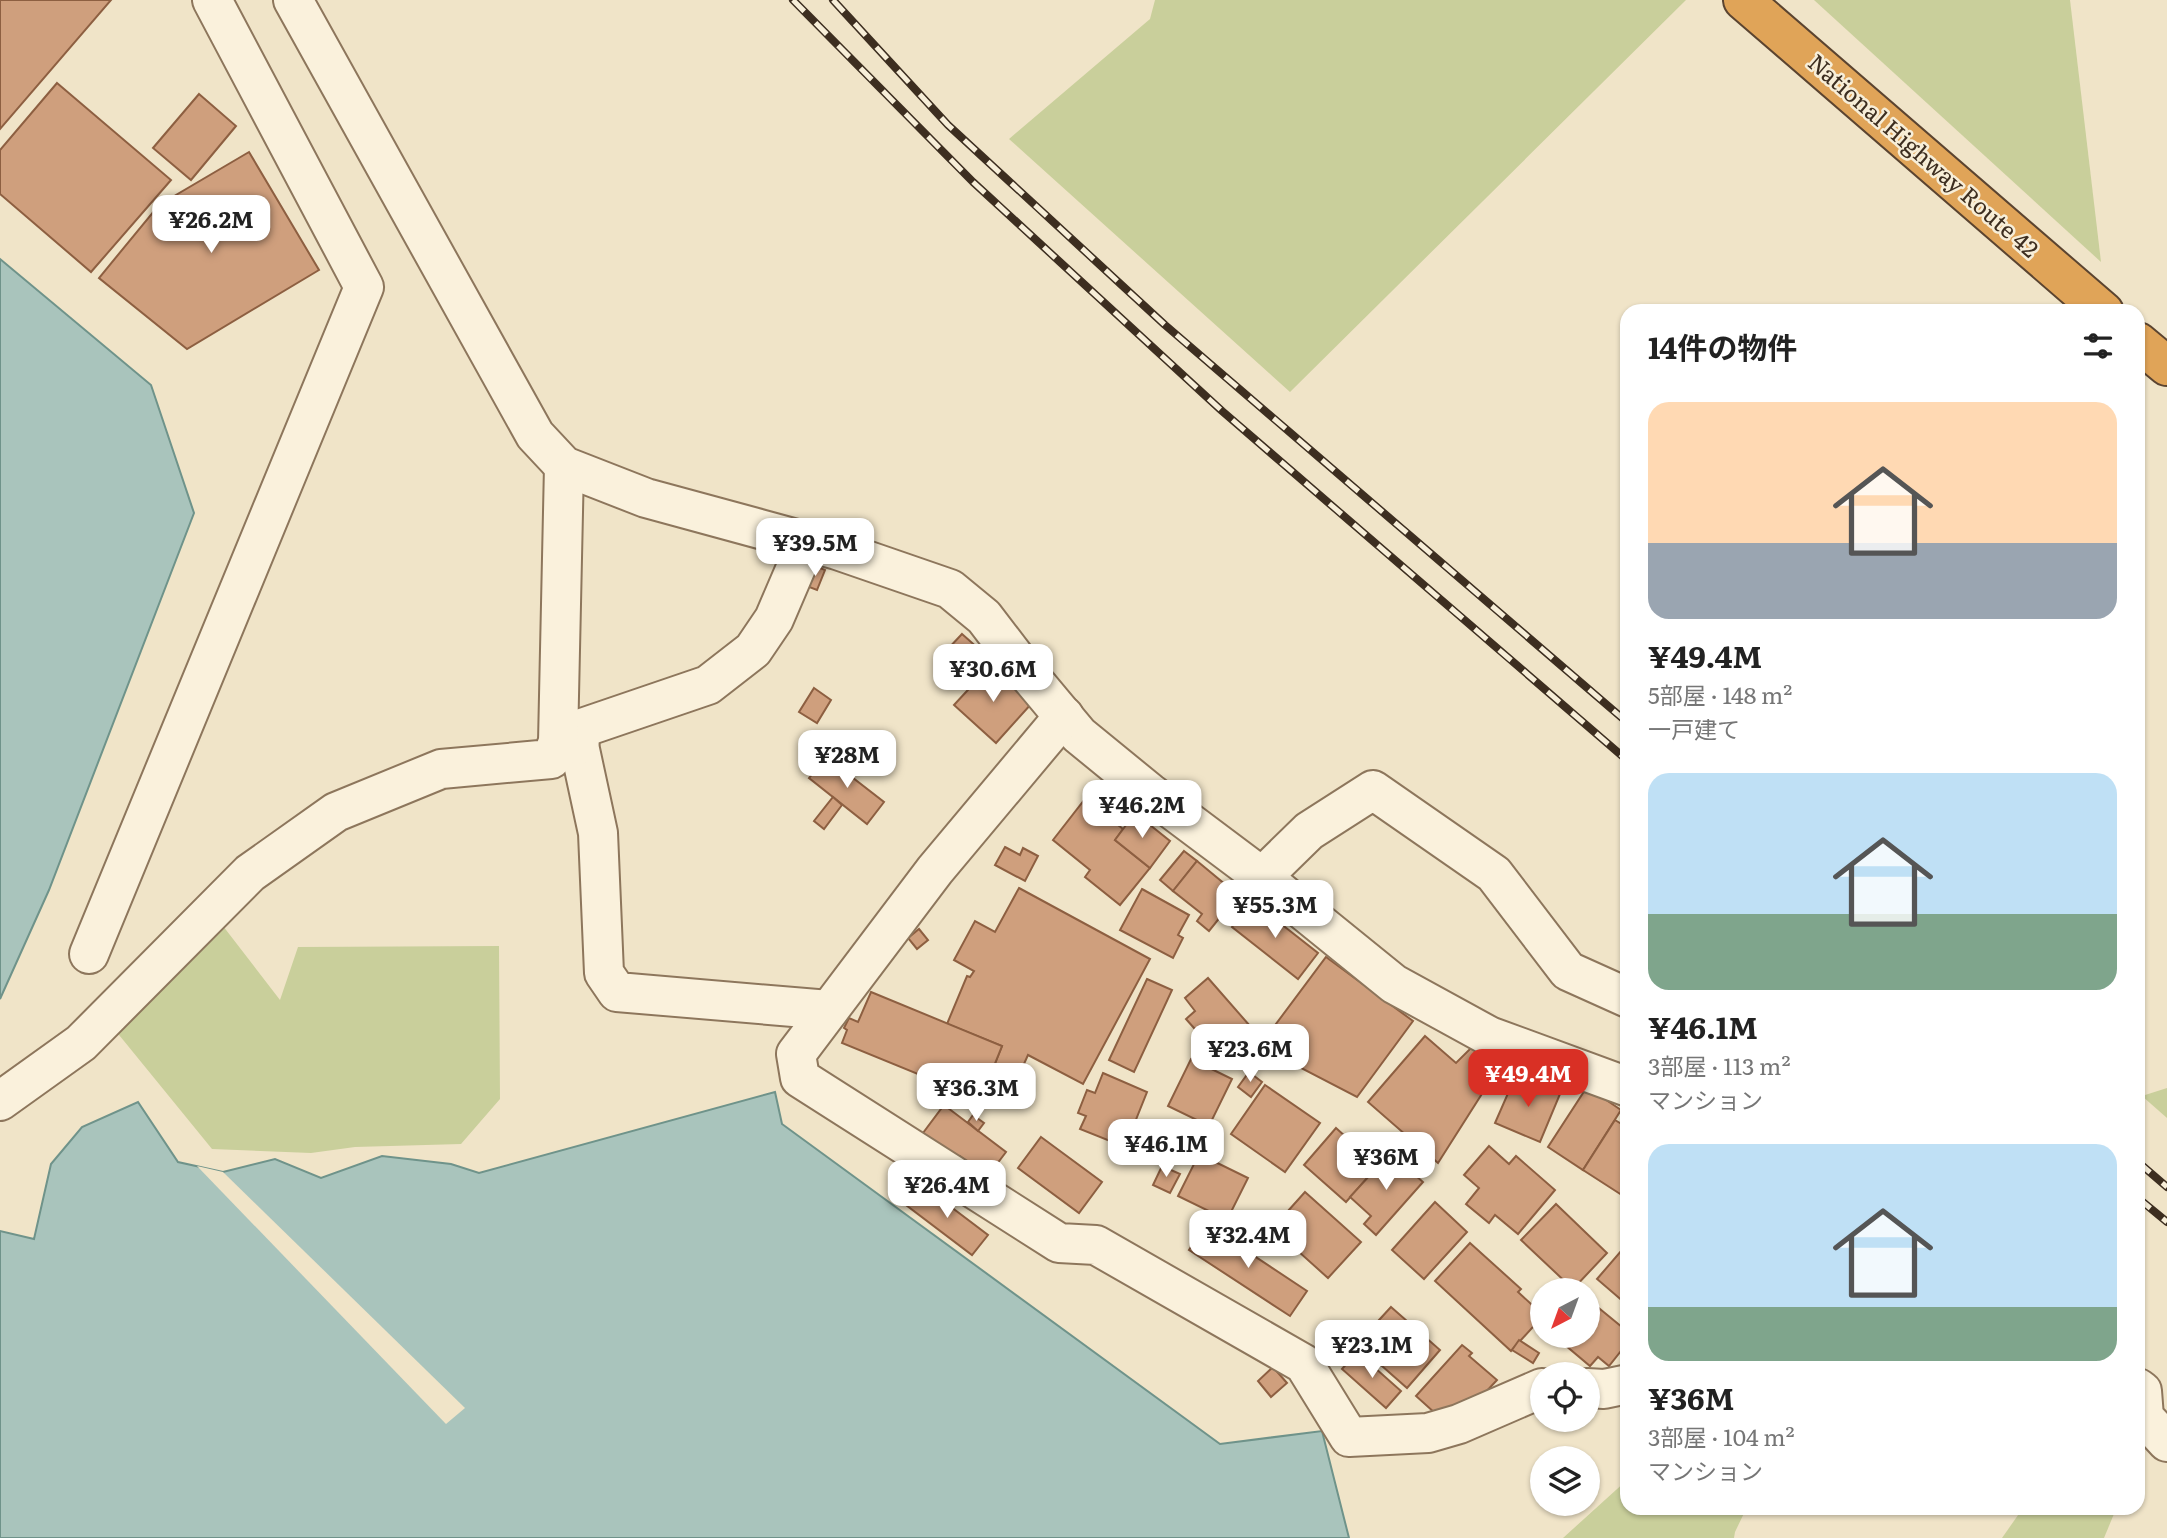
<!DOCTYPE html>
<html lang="ja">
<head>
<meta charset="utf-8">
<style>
  :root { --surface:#fff; --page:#f2f2f2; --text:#222; --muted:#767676; --accent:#d93025 }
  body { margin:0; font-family:Literata,"Noto Sans JP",serif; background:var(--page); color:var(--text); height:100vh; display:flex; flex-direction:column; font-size:26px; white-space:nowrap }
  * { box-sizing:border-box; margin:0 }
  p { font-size:23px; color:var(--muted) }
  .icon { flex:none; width:38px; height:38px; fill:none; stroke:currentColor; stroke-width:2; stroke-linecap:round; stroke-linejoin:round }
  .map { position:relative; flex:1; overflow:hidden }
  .drawer { position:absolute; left:1620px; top:304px; width:525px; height:1211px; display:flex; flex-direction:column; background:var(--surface); border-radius:21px; box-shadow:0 2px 5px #0004 }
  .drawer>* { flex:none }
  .needle { width:46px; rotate:221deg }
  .buttons { position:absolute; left:1530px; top:1278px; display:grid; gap:14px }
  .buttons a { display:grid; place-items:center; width:70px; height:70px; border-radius:50%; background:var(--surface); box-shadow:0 2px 5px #0004; font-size:35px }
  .price { position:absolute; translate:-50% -60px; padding:0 16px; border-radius:14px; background:#fff; color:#222; font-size:23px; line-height:46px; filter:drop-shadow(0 2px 4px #0008) }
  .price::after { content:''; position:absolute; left:50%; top:42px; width:21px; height:16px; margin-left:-10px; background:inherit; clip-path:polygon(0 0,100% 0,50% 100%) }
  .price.active { background:var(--accent); color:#fff }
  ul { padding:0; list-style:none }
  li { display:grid; align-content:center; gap:14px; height:371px; padding:0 28px }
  li span { display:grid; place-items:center; height:217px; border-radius:21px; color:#555 }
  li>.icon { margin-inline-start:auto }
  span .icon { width:126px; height:126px; fill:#fffc; stroke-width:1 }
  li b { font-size:30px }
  h2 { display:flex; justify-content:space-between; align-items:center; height:84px; padding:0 28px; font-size:30px }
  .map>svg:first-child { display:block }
  .green { fill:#c9cf9b }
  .water { fill:#a9c4bc; stroke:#6f938a; stroke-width:2 }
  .pier { fill:#f0e4c8 }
  .building { fill:#cf9f7d; stroke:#8d5f41; stroke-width:2 }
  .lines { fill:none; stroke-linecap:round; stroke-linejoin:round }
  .minor-casing { stroke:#8d765c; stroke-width:42 }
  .highway-casing { stroke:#5b4430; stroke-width:42 }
  .minor { stroke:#faf1dc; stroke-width:38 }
  .highway { stroke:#e0a458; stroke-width:38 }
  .rail-casing { stroke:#3d2e20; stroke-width:8 }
  .rail { stroke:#f7eed8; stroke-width:5; stroke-dasharray:16; stroke-linecap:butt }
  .labels { text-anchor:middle; stroke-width:5; stroke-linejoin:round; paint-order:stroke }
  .street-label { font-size:23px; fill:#3d2e20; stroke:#f7eed8 }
</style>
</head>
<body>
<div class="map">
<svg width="2167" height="1538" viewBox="0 0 2167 1538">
  <rect width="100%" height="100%" fill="#f0e4c8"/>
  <g class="green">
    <path d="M1155,0H1686L1290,392L1009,139L1150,19Z"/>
    <path d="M1814,0H2070L2101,262Z"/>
    <path d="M223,926L280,1000L298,947L499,946L500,1099L461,1144L355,1147L311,1153L212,1149L115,1030Z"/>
    <path d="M2167,1088V1118L2142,1096Z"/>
    <path d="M1627,1480L1628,1508L1746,1509L1735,1532L1734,1538H1563Z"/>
    <path d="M2023,1508H2116V1509L2104,1538H2002Z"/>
  </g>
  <g class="water">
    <path d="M0,259L151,385L194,513L49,890L0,999Z"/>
    <path d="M775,1092L782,1124L1220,1444L1322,1431L1349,1538H0V1231L34,1239L51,1164L82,1127L138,1102L178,1162L223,1172L275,1159L321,1178L382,1156L451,1164L479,1173Z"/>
  </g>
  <path class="pier" d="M197,1166L223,1172L465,1408L446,1424Z"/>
  <g class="building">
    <path d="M0,0H111L0,129Z"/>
    <path d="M57,83L171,180L91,272L0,194V150Z"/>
    <path d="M199,94L236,126L191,180L153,148Z"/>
    <path d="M249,152L319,270L187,349L99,278L159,205Z"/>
    <path d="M813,565L825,570L817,590L804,585Z"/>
    <path d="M962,634L979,649L963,667L946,651Z"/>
    <path d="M991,665L1032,703L996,743L954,705Z"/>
    <path d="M814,688L831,700L817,723L799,712Z"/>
    <path d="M806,752L814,759L809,765L801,759Z"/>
    <path d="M826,757L884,802L867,824L809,778Z"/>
    <path d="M833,797L842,805L824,829L814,821Z"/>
    <path d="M1085,799L1123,829L1115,840L1150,868L1120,905L1085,877L1090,870L1053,840Z"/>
    <path d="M1135,813L1170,841L1150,868L1115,840Z"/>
    <path d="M1005,847L1020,855L1023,848L1038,856L1025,881L995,865Z"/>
    <path d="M1184,851L1197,861L1173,891L1160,880Z"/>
    <path d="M1197,861L1238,895L1209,931L1197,921L1202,914L1173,891Z"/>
    <path d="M1019,888L1150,959L1083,1084L1028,1055L1014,1086L990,1076L1002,1046L947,1024L967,976L970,977L974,971L954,960L975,921L995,932Z"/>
    <path d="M1142,889L1189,915L1178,935L1183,938L1173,958L1120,930Z"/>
    <path d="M1252,901L1318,953L1298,979L1232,927Z"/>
    <path d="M919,929L928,940L917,949L908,938Z"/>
    <path d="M1326,957L1413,1021L1357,1097L1274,1054L1261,1044Z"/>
    <path d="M1208,978L1250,1026L1227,1046L1219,1037L1209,1045L1186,1019L1195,1011L1185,998Z"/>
    <path d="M1147,979L1172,990L1134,1072L1109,1060Z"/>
    <path d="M871,992L1002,1046L990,1076L1018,1087L1013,1099L935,1066L930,1079L842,1043L847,1030L844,1028L849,1018L858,1022Z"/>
    <path d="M1425,1036L1456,1063L1472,1047L1498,1054L1485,1089L1438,1163L1368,1102Z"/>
    <path d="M1191,1059L1232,1079L1209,1126L1168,1106Z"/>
    <path d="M1249,1072L1262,1082L1251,1097L1238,1087Z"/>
    <path d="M1103,1073L1147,1092L1125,1147L1080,1129L1086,1116L1078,1113L1087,1090L1095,1093Z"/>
    <path d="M1516,1075L1560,1094L1540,1142L1495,1123Z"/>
    <path d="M1265,1085L1320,1123L1285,1172L1231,1134Z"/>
    <path d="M1587,1087L1621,1110L1583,1170L1548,1147Z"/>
    <path d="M944,1105L1006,1152L987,1177L960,1156L954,1163L920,1137Z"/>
    <path d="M973,1115L984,1123L978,1131L968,1122Z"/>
    <path d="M1615,1120L1628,1128V1199L1583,1170Z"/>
    <path d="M1336,1128L1378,1166L1346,1202L1304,1165Z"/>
    <path d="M1041,1137L1102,1182L1079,1213L1018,1168Z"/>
    <path d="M1489,1146L1509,1164L1516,1156L1555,1190L1518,1234L1495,1215L1489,1223L1466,1204L1479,1188L1464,1175Z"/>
    <path d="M1390,1153L1423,1182L1376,1235L1364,1224L1371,1216L1350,1197Z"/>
    <path d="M1199,1154L1248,1178L1227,1220L1178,1196Z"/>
    <path d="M1162,1166L1180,1174L1170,1193L1153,1185Z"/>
    <path d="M922,1185L988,1235L972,1255L906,1205Z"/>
    <path d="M1305,1192L1361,1242L1328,1278L1299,1252L1305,1245L1279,1221Z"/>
    <path d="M1435,1202L1467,1232L1424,1279L1392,1250Z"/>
    <path d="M1556,1204L1607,1253L1573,1289L1521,1240Z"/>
    <path d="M1206,1224L1307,1291L1290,1316L1189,1250Z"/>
    <path d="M1470,1243L1521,1289L1518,1292L1542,1314V1317L1511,1351L1435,1281Z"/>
    <path d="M1628,1243V1301L1625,1303L1597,1279Z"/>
    <path d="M1589,1300L1628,1332V1357L1621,1351L1609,1366L1598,1357L1590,1366L1565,1345L1572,1335H1587Z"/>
    <path d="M1391,1307L1440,1350L1407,1388L1357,1344Z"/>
    <path d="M1519,1340L1539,1353L1533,1363L1512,1350Z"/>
    <path d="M1462,1345L1472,1353L1469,1356L1497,1380L1469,1410L1436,1414L1416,1396Z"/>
    <path d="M1357,1352L1401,1391L1386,1408L1342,1369Z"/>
    <path d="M1273,1367L1287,1383L1271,1397L1258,1381Z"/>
  </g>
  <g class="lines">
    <defs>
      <g id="minor">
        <path d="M293,0L535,435L564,466L646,498L837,550L950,589L984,617L1023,668L1079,735L1150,793L1262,877L1394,984L1489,1036L1628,1087"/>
        <path d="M1064,716L935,870L796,1054L800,1078L1059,1243L1096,1245L1304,1364L1349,1437L1428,1433L1459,1424L1542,1388"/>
        <path d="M558,742L579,745L598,833L604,973L617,992L829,1010"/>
        <path d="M579,745L582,728L708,685L753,650L774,619L807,542"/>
        <path d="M1262,877L1309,831L1373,790L1494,874L1568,971L1628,998"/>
        <path d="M89,954L364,287L212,0"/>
        <path d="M0,1101L81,1043L250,873L336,812L441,769L551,759L558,742L564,466"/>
        <path d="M1587,1388L1604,1389L1628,1384"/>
        <path d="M2138,1388L2142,1391L2144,1417L2167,1442"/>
      </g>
      <g id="highway">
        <path d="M1743,0L2104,312"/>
        <path d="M2138,342L2167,366"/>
      </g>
    </defs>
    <use href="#minor" class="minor-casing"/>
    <use href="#highway" class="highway-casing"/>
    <use href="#minor" class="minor"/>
    <use href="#highway" class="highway"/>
    <defs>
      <g id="rail">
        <path d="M793,0L973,182L1222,411L1628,761"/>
        <path d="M833,0L948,125L1165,325L1628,723"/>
        <path d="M2138,1162L2167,1187"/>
        <path d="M2138,1198L2167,1222"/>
      </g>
    </defs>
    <use href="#rail" class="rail-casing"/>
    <use href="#rail" class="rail"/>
  </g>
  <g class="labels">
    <g class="street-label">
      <text transform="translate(1923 156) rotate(41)" y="8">National Highway Route 42</text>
    </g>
  </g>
</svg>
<div class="buttons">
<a><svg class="needle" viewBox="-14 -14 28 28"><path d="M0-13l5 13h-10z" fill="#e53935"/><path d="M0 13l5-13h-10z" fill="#767676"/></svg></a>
<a><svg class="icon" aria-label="locate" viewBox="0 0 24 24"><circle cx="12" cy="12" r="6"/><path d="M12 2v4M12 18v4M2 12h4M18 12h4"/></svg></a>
<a><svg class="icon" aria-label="layers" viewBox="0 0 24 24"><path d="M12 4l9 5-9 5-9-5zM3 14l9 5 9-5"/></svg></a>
</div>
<b class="price" style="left:211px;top:255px">¥26.2M</b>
<b class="price" style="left:815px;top:578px">¥39.5M</b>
<b class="price" style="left:993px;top:704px">¥30.6M</b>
<b class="price" style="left:847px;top:790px">¥28M</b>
<b class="price" style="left:1142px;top:840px">¥46.2M</b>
<b class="price" style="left:1275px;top:940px">¥55.3M</b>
<b class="price" style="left:1250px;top:1084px">¥23.6M</b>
<b class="price active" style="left:1528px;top:1109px">¥49.4M</b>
<b class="price" style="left:976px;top:1123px">¥36.3M</b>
<b class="price" style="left:1166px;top:1179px">¥46.1M</b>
<b class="price" style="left:1386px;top:1192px">¥36M</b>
<b class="price" style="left:947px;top:1220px">¥26.4M</b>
<b class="price" style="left:1248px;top:1270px">¥32.4M</b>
<b class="price" style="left:1372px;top:1380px">¥23.1M</b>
<section class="drawer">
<h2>14件の物件<svg class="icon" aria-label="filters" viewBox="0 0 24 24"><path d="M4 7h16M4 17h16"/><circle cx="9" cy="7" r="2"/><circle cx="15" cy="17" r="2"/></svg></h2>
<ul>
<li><span style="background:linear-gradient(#ffd9b3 65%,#9aa5b1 0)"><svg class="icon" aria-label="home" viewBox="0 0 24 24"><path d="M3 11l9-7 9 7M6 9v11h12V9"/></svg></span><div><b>¥49.4M</b><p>5部屋 · 148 m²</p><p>一戸建て</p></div></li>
<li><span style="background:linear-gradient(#bfe0f5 65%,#7fa58c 0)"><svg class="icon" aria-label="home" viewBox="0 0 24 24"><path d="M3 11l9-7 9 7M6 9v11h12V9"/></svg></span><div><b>¥46.1M</b><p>3部屋 · 113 m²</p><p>マンション</p></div></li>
<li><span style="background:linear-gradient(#bfe0f5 75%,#7fa58c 0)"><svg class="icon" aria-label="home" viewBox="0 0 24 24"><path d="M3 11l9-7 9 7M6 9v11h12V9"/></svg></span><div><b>¥36M</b><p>3部屋 · 104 m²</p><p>マンション</p></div></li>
</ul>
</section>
</div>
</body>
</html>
